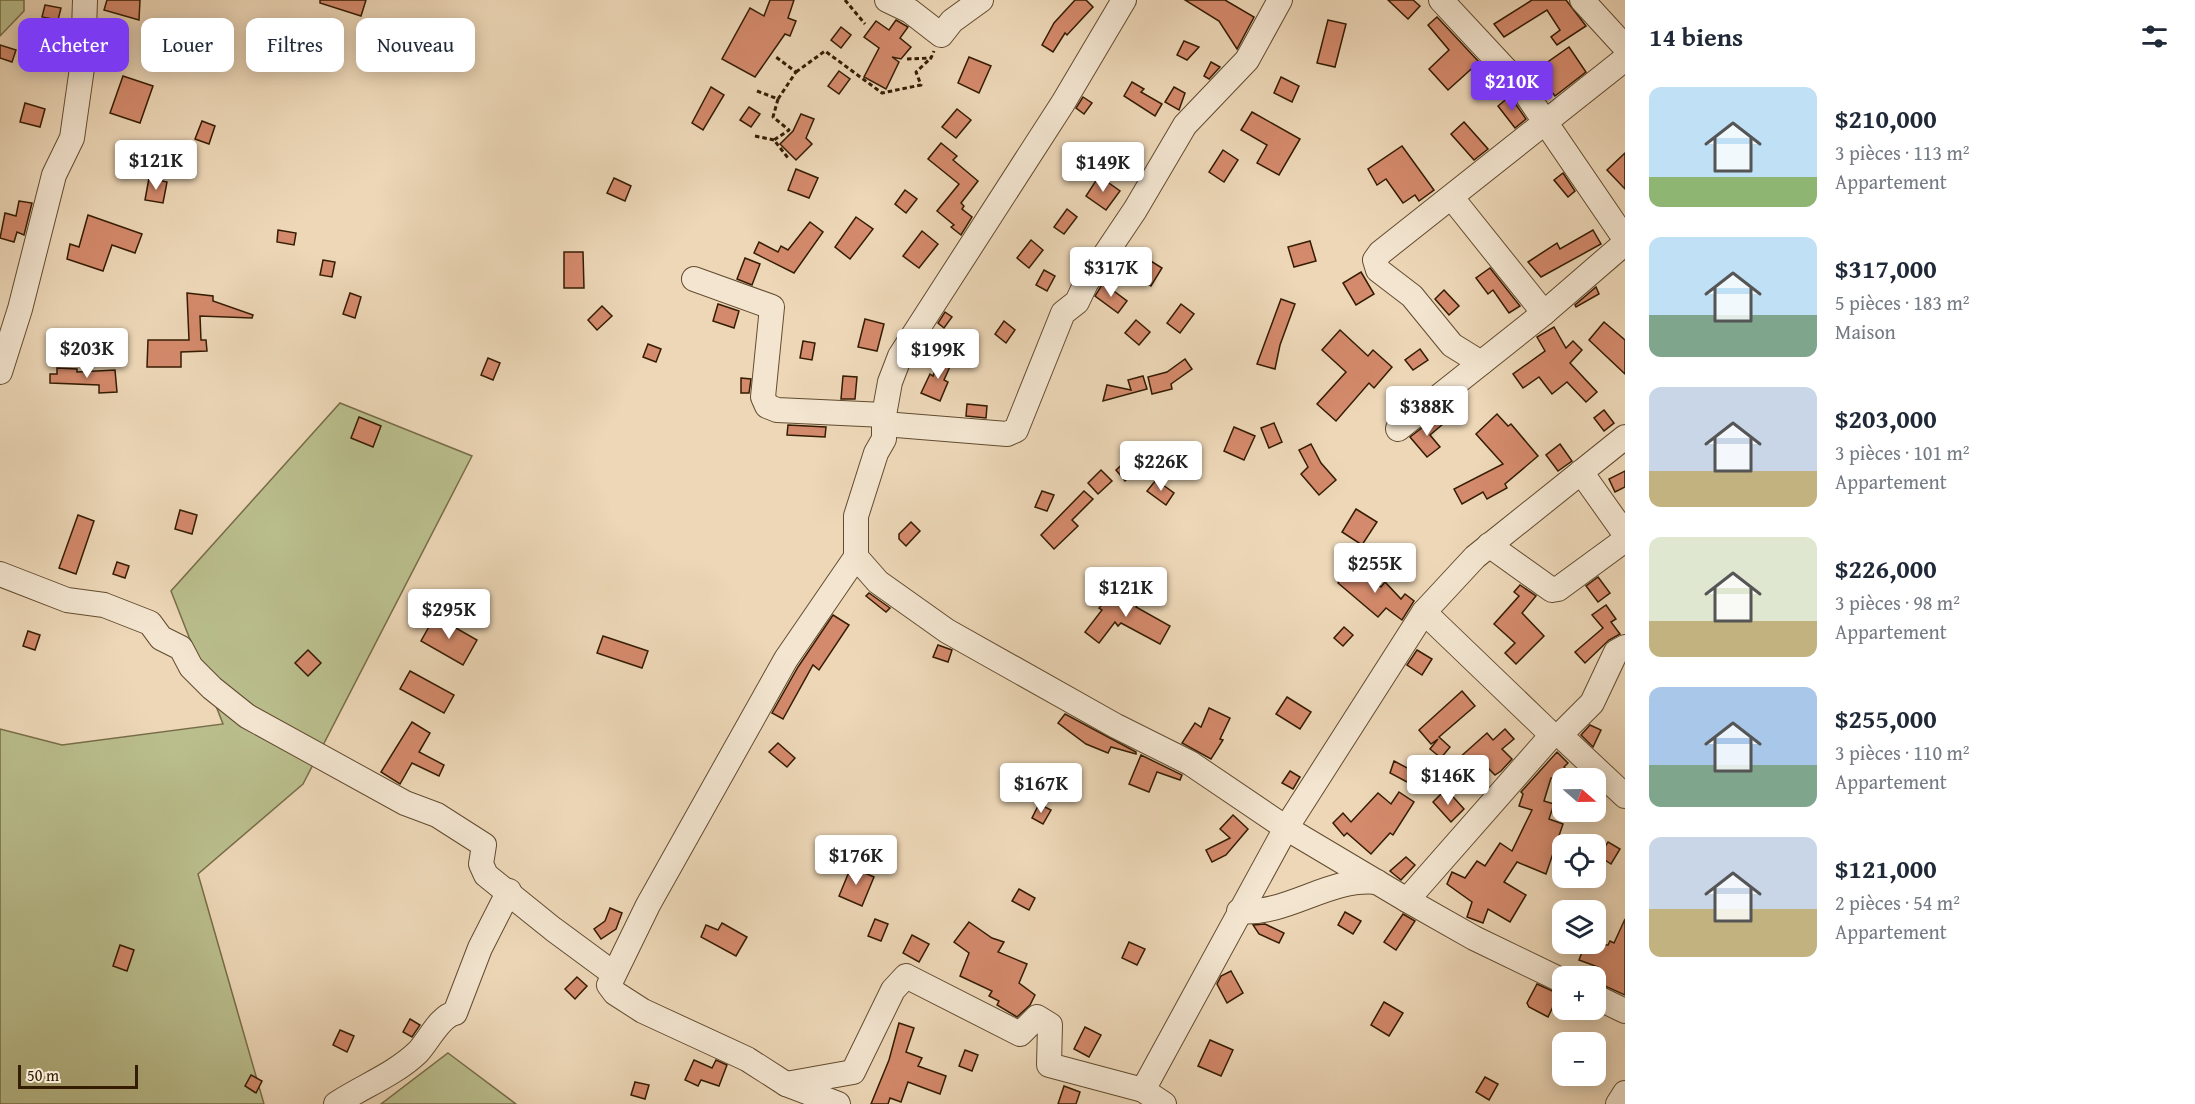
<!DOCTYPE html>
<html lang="fr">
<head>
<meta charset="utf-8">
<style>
  :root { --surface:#fff; --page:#f6f6f7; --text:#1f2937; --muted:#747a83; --accent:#7c3aed }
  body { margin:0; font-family:"Gentium Book Plus",serif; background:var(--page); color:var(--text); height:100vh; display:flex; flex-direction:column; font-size:22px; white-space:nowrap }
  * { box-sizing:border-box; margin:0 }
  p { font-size:20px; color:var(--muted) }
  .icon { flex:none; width:33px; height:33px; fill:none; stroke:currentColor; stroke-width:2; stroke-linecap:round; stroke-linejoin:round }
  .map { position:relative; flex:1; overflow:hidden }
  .sheet { display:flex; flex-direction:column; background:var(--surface); width:570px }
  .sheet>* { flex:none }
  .banner { position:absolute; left:18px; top:18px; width:570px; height:54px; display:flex; gap:12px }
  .needle { width:39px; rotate:110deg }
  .fabs { position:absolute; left:1552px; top:768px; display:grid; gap:12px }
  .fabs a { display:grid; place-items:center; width:54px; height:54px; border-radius:12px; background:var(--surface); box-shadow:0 3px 15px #0003; font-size:30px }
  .scale { position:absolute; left:18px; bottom:15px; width:120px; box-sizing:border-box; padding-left:6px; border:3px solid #341c02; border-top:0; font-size:16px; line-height:21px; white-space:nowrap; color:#341c02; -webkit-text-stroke:4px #f3e5d0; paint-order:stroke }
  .price { position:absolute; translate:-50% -51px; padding:0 14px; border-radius:6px; background:#fff; color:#222; font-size:20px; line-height:39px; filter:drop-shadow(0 2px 3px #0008) }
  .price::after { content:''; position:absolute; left:50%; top:36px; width:18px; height:14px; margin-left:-9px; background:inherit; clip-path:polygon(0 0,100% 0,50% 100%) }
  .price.current { background:var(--accent); color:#fff }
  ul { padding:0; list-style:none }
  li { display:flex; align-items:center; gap:18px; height:150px; padding:0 24px }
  li span { display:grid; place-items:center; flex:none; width:168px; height:120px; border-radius:12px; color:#555 }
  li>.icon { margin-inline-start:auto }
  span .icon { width:72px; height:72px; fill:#fffc; stroke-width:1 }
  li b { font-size:26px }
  h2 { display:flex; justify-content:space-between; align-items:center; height:72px; padding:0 24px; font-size:26px }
  .tag { padding:0 21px; border-radius:12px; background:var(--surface); box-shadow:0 3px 15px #0003; font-size:21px; line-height:54px }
  .tag.current { background:var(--accent); color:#fff }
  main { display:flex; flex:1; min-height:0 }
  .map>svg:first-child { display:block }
  .green { fill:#babe8d; stroke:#776d48; stroke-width:1.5 }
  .building { fill:#d48a6c; stroke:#341c02; stroke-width:1.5 }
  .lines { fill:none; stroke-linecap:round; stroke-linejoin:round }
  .minor-casing { stroke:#624b2f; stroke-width:26 }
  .path { stroke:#341c02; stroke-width:3; stroke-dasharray:4.5 3; stroke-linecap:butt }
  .minor { stroke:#f3e5d0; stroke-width:24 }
</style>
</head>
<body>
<main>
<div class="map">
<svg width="1625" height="1104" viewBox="0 0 1625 1104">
  <rect width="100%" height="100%" fill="#edd7b7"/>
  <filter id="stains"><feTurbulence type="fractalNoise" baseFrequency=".00333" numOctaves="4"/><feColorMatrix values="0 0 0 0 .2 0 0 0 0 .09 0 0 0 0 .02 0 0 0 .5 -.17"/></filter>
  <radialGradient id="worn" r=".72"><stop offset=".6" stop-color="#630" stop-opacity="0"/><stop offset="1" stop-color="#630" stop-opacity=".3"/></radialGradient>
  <g class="green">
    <path d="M0,0H24V11L0,36Z"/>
    <path d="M340,403L472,456L303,784L198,874L264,1104H0V729L62,745L223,724L171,591Z"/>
    <path d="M448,1053L516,1104H381Z"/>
  </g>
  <g class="building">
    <path d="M107,0H140L139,20L104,10Z"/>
    <path d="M320,0H366L361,16L320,3Z"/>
    <path d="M770,0H794L788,18L796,21L790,36L785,34L755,77L722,59L750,8L764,16Z"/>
    <path d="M1075,0H1086L1093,7L1067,35L1065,33L1053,52L1042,45L1054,23Z"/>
    <path d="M1185,0H1225L1254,17L1237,49L1219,21Z"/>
    <path d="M1388,0H1413L1420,6L1408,19Z"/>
    <path d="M1532,0H1566L1586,26L1557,45L1551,37L1560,30L1547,10L1504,37L1494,24Z"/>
    <path d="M45,5L61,8L58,20L42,17Z"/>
    <path d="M1437,17L1479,62L1448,90L1429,69L1449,50L1428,25Z"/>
    <path d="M896,20L908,27L900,38L911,47L901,59L892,57L899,62L886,89L864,77L879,48L864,37L876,21L889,30Z"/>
    <path d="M1328,20L1346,24L1335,67L1317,63Z"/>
    <path d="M841,27L851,35L841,48L831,40Z"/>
    <path d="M1184,41L1199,47L1187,60L1177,55Z"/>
    <path d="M0,45L16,50L12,62L0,58Z"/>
    <path d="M1569,47L1586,72L1555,96L1535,71Z"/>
    <path d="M362,49L384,52L381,67L360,64Z"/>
    <path d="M969,57L991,66L979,93L958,83Z"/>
    <path d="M1211,62L1220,67L1209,79L1204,76Z"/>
    <path d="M839,71L850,79L839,94L828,86Z"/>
    <path d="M123,76L153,86L140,123L110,113Z"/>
    <path d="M1281,77L1299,86L1292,102L1274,93Z"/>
    <path d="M1132,82L1144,89L1141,92L1162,104L1155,116L1124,96Z"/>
    <path d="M711,87L724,95L703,130L692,123Z"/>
    <path d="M1174,87L1185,93L1179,110L1165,102Z"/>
    <path d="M1510,96L1526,119L1515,128L1498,106Z"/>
    <path d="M1083,97L1092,103L1084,114L1076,108Z"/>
    <path d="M25,103L45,109L40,127L20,122Z"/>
    <path d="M749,107L760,114L751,127L740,120Z"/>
    <path d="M957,109L971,120L956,138L942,127Z"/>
    <path d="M1252,112L1300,139L1279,175L1257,163L1267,145L1241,130Z"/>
    <path d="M801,114L814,119L806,138L812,144L796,160L780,144L793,131Z"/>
    <path d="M202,121L215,126L209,144L195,139Z"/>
    <path d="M1464,122L1488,149L1474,160L1451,134Z"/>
    <path d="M941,143L957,156L953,160L978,181L961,203L964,206L962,209L972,217L961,235L951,227L954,225L937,211L959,184L928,159Z"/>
    <path d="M1402,146L1434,190L1419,201L1415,195L1403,203L1386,179L1377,185L1368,169Z"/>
    <path d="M1223,150L1238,160L1224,182L1209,172Z"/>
    <path d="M1625,153V189L1607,170Z"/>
    <path d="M796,169L818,178L809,198L788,190Z"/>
    <path d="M1563,173L1575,191L1568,197L1554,180Z"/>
    <path d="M1099,176L1120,191L1106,210L1086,196Z"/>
    <path d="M149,178L167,182L163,203L145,200Z"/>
    <path d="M614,178L631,186L625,201L607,193Z"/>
    <path d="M905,190L917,199L906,213L895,204Z"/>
    <path d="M19,201L32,203L24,235L17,232L14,242L0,238L5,213L16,216Z"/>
    <path d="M1067,209L1077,217L1064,234L1054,227Z"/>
    <path d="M88,215L142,234L135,253L112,245L103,271L67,259L70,244L79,247Z"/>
    <path d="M856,217L873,229L850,259L835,247Z"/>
    <path d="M810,222L823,232L794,273L754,253L759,242L778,252L781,246L788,250Z"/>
    <path d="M278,230L296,233L294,245L277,242Z"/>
    <path d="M1593,230L1601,244L1541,277L1528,262L1557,243L1560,249Z"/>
    <path d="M922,231L938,244L919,268L903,256Z"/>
    <path d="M1031,240L1043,250L1029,268L1017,258Z"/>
    <path d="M1310,241L1316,261L1294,267L1288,247Z"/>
    <path d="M564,252H583L584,288H564Z"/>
    <path d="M745,258L760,264L752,285L737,279Z"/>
    <path d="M1146,258L1162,268L1151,286L1135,275Z"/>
    <path d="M323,260L335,262L332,277L320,275Z"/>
    <path d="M1490,268L1520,306L1509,313L1493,290L1488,294L1476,278Z"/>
    <path d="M1044,270L1055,276L1047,291L1036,285Z"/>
    <path d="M1361,272L1374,294L1356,305L1343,283Z"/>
    <path d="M1103,283L1127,301L1118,313L1095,296Z"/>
    <path d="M1596,287L1599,294L1576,307L1575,305Z"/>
    <path d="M1444,290L1459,306L1449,315L1435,299Z"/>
    <path d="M187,293L213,296V301L253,315L252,318L200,316L201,340H206L207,351L181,352V367H147L148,340H189Z"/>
    <path d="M350,293L361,297L355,318L343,314Z"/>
    <path d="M1281,299L1295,304L1280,345L1275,369L1257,364Z"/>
    <path d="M718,304L739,311L734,328L713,321Z"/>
    <path d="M1181,304L1194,314L1180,333L1167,323Z"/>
    <path d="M602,306L612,316L597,330L588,320Z"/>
    <path d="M945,312L952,317L944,328L938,323Z"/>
    <path d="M865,319L884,324L877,351L858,347Z"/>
    <path d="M1136,320L1150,332L1139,345L1125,333Z"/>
    <path d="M1004,321L1015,330L1006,343L995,334Z"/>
    <path d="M1604,322L1625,340V374L1589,340Z"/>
    <path d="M1554,327L1566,348L1573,341L1582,350L1570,363L1597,392L1586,402L1567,382L1552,394L1539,377L1523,388L1513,374L1545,351L1537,337Z"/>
    <path d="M1340,330L1368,356L1373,350L1392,367L1374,388L1369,383L1336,421L1317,404L1346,372L1322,350Z"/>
    <path d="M803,341L815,343L812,360L800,358Z"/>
    <path d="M648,344L661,349L656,362L643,357Z"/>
    <path d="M1420,349L1428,360L1413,370L1405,360Z"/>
    <path d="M941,355L953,360L944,380L948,382L940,401L921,393L930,374L933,376Z"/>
    <path d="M488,358L500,363L493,380L481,375Z"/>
    <path d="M1185,359L1192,369L1171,384L1172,389L1152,394L1148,377L1167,372Z"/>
    <path d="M57,368L77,369V372L115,370L117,392L99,393V385L50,383V374H57Z"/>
    <path d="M843,376L857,377L855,399H841Z"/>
    <path d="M1143,376L1147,389L1103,401L1107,385L1131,390L1128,380Z"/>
    <path d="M741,378L751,379L749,393H741Z"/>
    <path d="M967,404L987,406L986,418L966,416Z"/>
    <path d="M1604,410L1614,423L1604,431L1594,418Z"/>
    <path d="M1497,414L1508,426L1511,424L1538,456L1505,484L1507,488L1487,499L1483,492L1462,504L1454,489L1503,464L1476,434Z"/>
    <path d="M359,417L381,426L373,447L351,438Z"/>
    <path d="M1436,417L1443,424L1430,435L1440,447L1427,457L1410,437Z"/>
    <path d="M1274,423L1282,442L1269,448L1261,428Z"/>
    <path d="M788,425L826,427L825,437L787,435Z"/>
    <path d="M1234,427L1255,436L1244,460L1224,451Z"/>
    <path d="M1311,444L1321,463L1336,480L1319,495L1301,474L1308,467L1299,450Z"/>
    <path d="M1560,444L1572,461L1558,471L1546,455Z"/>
    <path d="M1131,456L1141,466L1125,481L1116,470Z"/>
    <path d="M1101,470L1112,481L1098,494L1088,483Z"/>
    <path d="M1625,471V487L1615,492L1609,479Z"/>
    <path d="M1156,480L1174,493L1166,505L1147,491Z"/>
    <path d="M1042,491L1054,495L1047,511L1035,507Z"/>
    <path d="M1084,491L1093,499L1072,520L1078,526L1054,549L1041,535Z"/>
    <path d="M1356,509L1377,522L1362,545L1342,532Z"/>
    <path d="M180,510L197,515L192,534L175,529Z"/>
    <path d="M78,515L94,521L76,574L59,568Z"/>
    <path d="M911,522L920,531L906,546L899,539V534Z"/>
    <path d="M117,562L129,566L125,578L113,574Z"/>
    <path d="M1353,564L1381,587L1385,582L1401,599L1405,594L1414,601L1402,620L1386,608L1378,617L1338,583Z"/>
    <path d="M1598,577L1610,593L1598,602L1586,586Z"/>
    <path d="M1120,585L1139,603L1136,607L1170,626L1160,644L1121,623L1118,626L1115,622L1099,643L1085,632L1102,610L1099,608Z"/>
    <path d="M1520,585L1536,596L1522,613L1544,636L1516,664L1505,653L1515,643L1494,624L1519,596L1514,592Z"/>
    <path d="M869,593L890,608L886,612L866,596Z"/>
    <path d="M1606,605L1616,619L1611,622L1620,634L1609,640L1585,663L1575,652L1603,628L1592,615Z"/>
    <path d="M833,615L849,625L819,670L813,665L783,719L772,713L798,667Z"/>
    <path d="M435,616L477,640L463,665L421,641Z"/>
    <path d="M1344,627L1353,635L1343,646L1334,638Z"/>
    <path d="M28,631L40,635L35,650L23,646Z"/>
    <path d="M603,636L648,651L642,668L597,653Z"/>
    <path d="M938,645L952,650L948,662L933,657Z"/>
    <path d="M308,650L321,663L308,676L295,663Z"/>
    <path d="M1417,650L1432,659L1422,675L1407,665Z"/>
    <path d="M410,671L454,695L444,713L400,689Z"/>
    <path d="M1462,691L1475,706L1439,737L1450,747L1441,758L1430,749L1438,739L1431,744L1419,730Z"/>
    <path d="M1287,697L1311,712L1300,729L1276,714Z"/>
    <path d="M1209,708L1230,718L1220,739L1223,740L1211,759L1182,743L1195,723L1201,727Z"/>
    <path d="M1065,714L1136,752V754L1111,747L1108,753L1086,744L1058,723Z"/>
    <path d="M412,722L430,733L419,752L444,765L439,776L412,763L400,784L381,772Z"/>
    <path d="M1590,725L1601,730L1593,747L1581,735Z"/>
    <path d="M1505,729L1514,739L1502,749L1512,759L1501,771L1495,775L1483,763L1471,774L1458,759L1487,733L1493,740Z"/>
    <path d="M778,743L795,758L787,767L769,752Z"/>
    <path d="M1557,752L1568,763L1564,767L1575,778H1551L1544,801L1554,804L1549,819L1563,824L1546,874L1517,862L1504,882L1526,895L1510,922L1488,909L1483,923L1467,917L1472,902L1447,884L1452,872L1465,878L1477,861L1485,866L1500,843L1512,851L1532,810L1519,806L1523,794L1521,792Z"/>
    <path d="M1141,755L1182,775L1180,780L1157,772L1149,792L1129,784Z"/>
    <path d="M1394,761L1413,771L1407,782L1390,773Z"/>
    <path d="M1290,771L1300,777L1293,789L1282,783Z"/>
    <path d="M1446,789L1464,809L1451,822L1433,802Z"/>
    <path d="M1399,792L1414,802L1393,835L1390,833L1371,854L1347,833L1344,836L1333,823L1343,813L1351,822L1378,793L1391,804Z"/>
    <path d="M1039,804L1051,810L1043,824L1032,818Z"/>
    <path d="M1233,815L1248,829L1226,855L1212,862L1206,850L1230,838L1220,829Z"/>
    <path d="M1608,842L1620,849L1611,864L1599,856Z"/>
    <path d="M1406,857L1415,865L1401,880L1390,871Z"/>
    <path d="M851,867L874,877L862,906L839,896Z"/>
    <path d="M1019,889L1035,898L1029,910L1012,901Z"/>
    <path d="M610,908L622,913L616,929L601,939L594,929L605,921Z"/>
    <path d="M1345,912L1361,921L1353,934L1338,925Z"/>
    <path d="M1403,914L1415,921L1396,950L1384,942Z"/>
    <path d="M875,919L888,924L881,941L868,936Z"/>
    <path d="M1625,919V995L1596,982L1598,967L1579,960L1585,944L1608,945L1610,941L1614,943Z"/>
    <path d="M969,922L992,938L1004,942L998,952L1027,964L1019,983L1035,995L1030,1005L1017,1017L997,1005L999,1001L989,996L992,991L960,976L969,953L954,942Z"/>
    <path d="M722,923L747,937L736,956L701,937L706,925L718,930Z"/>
    <path d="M1265,924L1284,933L1279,943L1259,934L1253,925Z"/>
    <path d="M912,935L929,944L919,962L903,953Z"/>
    <path d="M1129,942L1145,949L1137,965L1122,958Z"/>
    <path d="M120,945L134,950L127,971L113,966Z"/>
    <path d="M1231,971L1243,993L1227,1003L1217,984L1221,976Z"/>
    <path d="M577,977L587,986L575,999L565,989Z"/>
    <path d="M1537,984L1559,994L1548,1017L1529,1007L1527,1003Z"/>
    <path d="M1384,1002L1403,1013L1389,1036L1371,1025Z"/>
    <path d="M410,1019L420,1025L412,1037L403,1032Z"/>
    <path d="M899,1023L914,1028L906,1052L922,1058L918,1066L946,1076L940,1094L908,1082L901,1102L890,1098L888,1104H871L889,1060Z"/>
    <path d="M1085,1027L1101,1035L1089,1057L1074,1049Z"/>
    <path d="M340,1030L354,1036L347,1052L333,1045Z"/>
    <path d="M1210,1040L1233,1050L1221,1076L1198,1066Z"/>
    <path d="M965,1050L978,1055L972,1071L959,1066Z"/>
    <path d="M694,1060L712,1068L716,1060L727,1065L719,1086L701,1080L698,1086L685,1080Z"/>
    <path d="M251,1075L262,1081L256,1093L245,1086Z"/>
    <path d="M1485,1077L1498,1084L1489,1100L1476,1092Z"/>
    <path d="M635,1082L649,1085L645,1099L631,1095Z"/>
    <path d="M1064,1086L1080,1092L1076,1104H1058Z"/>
  </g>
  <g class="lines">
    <defs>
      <g id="minor">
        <path d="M887,0L910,11L941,35L952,21L981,0"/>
        <path d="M1124,0L1063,103L900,356L890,382L884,415V439L876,453L856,516V557L878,582L947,631L1116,726L1190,763L1286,828L1407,900L1474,938L1563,981"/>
        <path d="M1441,0L1520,85L1625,239"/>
        <path d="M1582,0L1625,47"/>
        <path d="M1452,198L1544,313"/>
        <path d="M694,279L772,307L763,397L767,406L777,410L884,415"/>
        <path d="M1481,363L1452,345L1412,296L1378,270L1375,260L1380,253L1625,59"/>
        <path d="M0,372L20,309L54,175L72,138L83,61L85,0"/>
        <path d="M884,424L1007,434L1016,430L1063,313L1077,302L1086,283L1135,210L1185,125L1247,60L1280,0"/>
        <path d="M1398,429L1544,313L1625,243"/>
        <path d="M1581,472L1625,534"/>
        <path d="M1489,545L1552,590L1558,589L1625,540"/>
        <path d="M0,574L67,600L104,605L150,623L161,638L181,648L191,667L212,688L247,716L405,803L437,815L484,845L481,864L486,875L553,929L614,974"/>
        <path d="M1424,612L1552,735H1560L1625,796"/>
        <path d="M1560,735L1592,703L1616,652L1625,647"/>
        <path d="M1407,900L1552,735"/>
        <path d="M1239,911C1287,916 1328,877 1377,882"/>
        <path d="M1596,997L1625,1011"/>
        <path d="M786,1084L853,1072L893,990L906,976L1020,1034L1037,1017L1050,1025L1049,1065L1143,1090L1286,828L1424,612L1475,557L1625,437"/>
        <path d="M1143,1090L1164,1104"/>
        <path d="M336,1104C363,1086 394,1075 418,1052C429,1040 440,1016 455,1013L480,948L509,891"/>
        <path d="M838,1104L786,1084L747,1059L643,1011L615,993L609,985L648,905L786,659L856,557"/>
        <path d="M1618,1104L1625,1093"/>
      </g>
    </defs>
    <use href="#minor" class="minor-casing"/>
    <g class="path">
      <path d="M845,0L865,24"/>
      <path d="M907,59L931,58L934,51"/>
      <path d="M796,72L825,51L882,93L921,85L916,72L931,58"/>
      <path d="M757,91L778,99L796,72L776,57"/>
      <path d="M778,99L773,117L789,130L774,140L788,158"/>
      <path d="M755,136L774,140"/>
    </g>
    <use href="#minor" class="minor"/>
  </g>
  <rect width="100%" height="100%" filter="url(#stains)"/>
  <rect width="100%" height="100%" fill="url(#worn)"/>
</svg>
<div class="fabs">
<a><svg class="needle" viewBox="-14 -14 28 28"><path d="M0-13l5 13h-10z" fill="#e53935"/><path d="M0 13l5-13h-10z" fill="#747a83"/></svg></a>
<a><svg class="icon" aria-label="locate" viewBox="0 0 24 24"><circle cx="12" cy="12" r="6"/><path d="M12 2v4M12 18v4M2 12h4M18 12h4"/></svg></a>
<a><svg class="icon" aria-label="layers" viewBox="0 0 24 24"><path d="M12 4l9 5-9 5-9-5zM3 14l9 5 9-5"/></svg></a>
<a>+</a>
<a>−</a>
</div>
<div class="scale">50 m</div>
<b class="price current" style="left:1512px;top:112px">$210K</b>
<b class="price" style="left:156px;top:191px">$121K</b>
<b class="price" style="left:1103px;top:193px">$149K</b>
<b class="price" style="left:1111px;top:298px">$317K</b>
<b class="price" style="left:87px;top:379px">$203K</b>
<b class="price" style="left:938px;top:380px">$199K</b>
<b class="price" style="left:1427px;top:437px">$388K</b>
<b class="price" style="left:1161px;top:492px">$226K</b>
<b class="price" style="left:1375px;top:594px">$255K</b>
<b class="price" style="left:1126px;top:618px">$121K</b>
<b class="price" style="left:449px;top:640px">$295K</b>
<b class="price" style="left:1448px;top:806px">$146K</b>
<b class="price" style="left:1041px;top:814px">$167K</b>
<b class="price" style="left:856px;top:886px">$176K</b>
<div class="banner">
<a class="tag current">Acheter</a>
<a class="tag">Louer</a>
<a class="tag">Filtres</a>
<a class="tag">Nouveau</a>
</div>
</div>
<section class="sheet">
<h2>14 biens<svg class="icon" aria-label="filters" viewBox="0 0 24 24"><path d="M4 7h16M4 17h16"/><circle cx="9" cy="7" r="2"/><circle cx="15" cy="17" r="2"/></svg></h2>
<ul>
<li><span style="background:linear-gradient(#bfe0f5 75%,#8fb573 0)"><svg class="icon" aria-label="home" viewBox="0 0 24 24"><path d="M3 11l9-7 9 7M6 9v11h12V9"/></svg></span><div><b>$210,000</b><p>3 pièces · 113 m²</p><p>Appartement</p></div></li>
<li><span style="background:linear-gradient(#bfe0f5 65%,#7fa58c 0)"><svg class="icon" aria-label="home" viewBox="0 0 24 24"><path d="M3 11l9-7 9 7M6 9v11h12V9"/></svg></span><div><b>$317,000</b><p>5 pièces · 183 m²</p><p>Maison</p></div></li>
<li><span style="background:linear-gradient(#c9d6e8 70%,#c2b280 0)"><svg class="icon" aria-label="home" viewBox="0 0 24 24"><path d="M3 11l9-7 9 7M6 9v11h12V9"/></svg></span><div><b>$203,000</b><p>3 pièces · 101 m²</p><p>Appartement</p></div></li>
<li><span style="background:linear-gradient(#dfe7d0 70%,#c2b280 0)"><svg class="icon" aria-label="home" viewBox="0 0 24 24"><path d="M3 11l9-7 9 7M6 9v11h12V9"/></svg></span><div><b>$226,000</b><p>3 pièces · 98 m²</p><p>Appartement</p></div></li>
<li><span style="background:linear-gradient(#a9c7e8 65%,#7fa58c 0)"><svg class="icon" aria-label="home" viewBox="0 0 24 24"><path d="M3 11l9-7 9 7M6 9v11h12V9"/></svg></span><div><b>$255,000</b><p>3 pièces · 110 m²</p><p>Appartement</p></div></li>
<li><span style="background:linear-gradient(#c9d6e8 60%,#c2b280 0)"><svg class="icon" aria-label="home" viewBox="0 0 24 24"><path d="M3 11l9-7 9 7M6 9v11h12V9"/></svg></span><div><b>$121,000</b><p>2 pièces · 54 m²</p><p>Appartement</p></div></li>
</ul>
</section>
</main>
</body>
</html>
